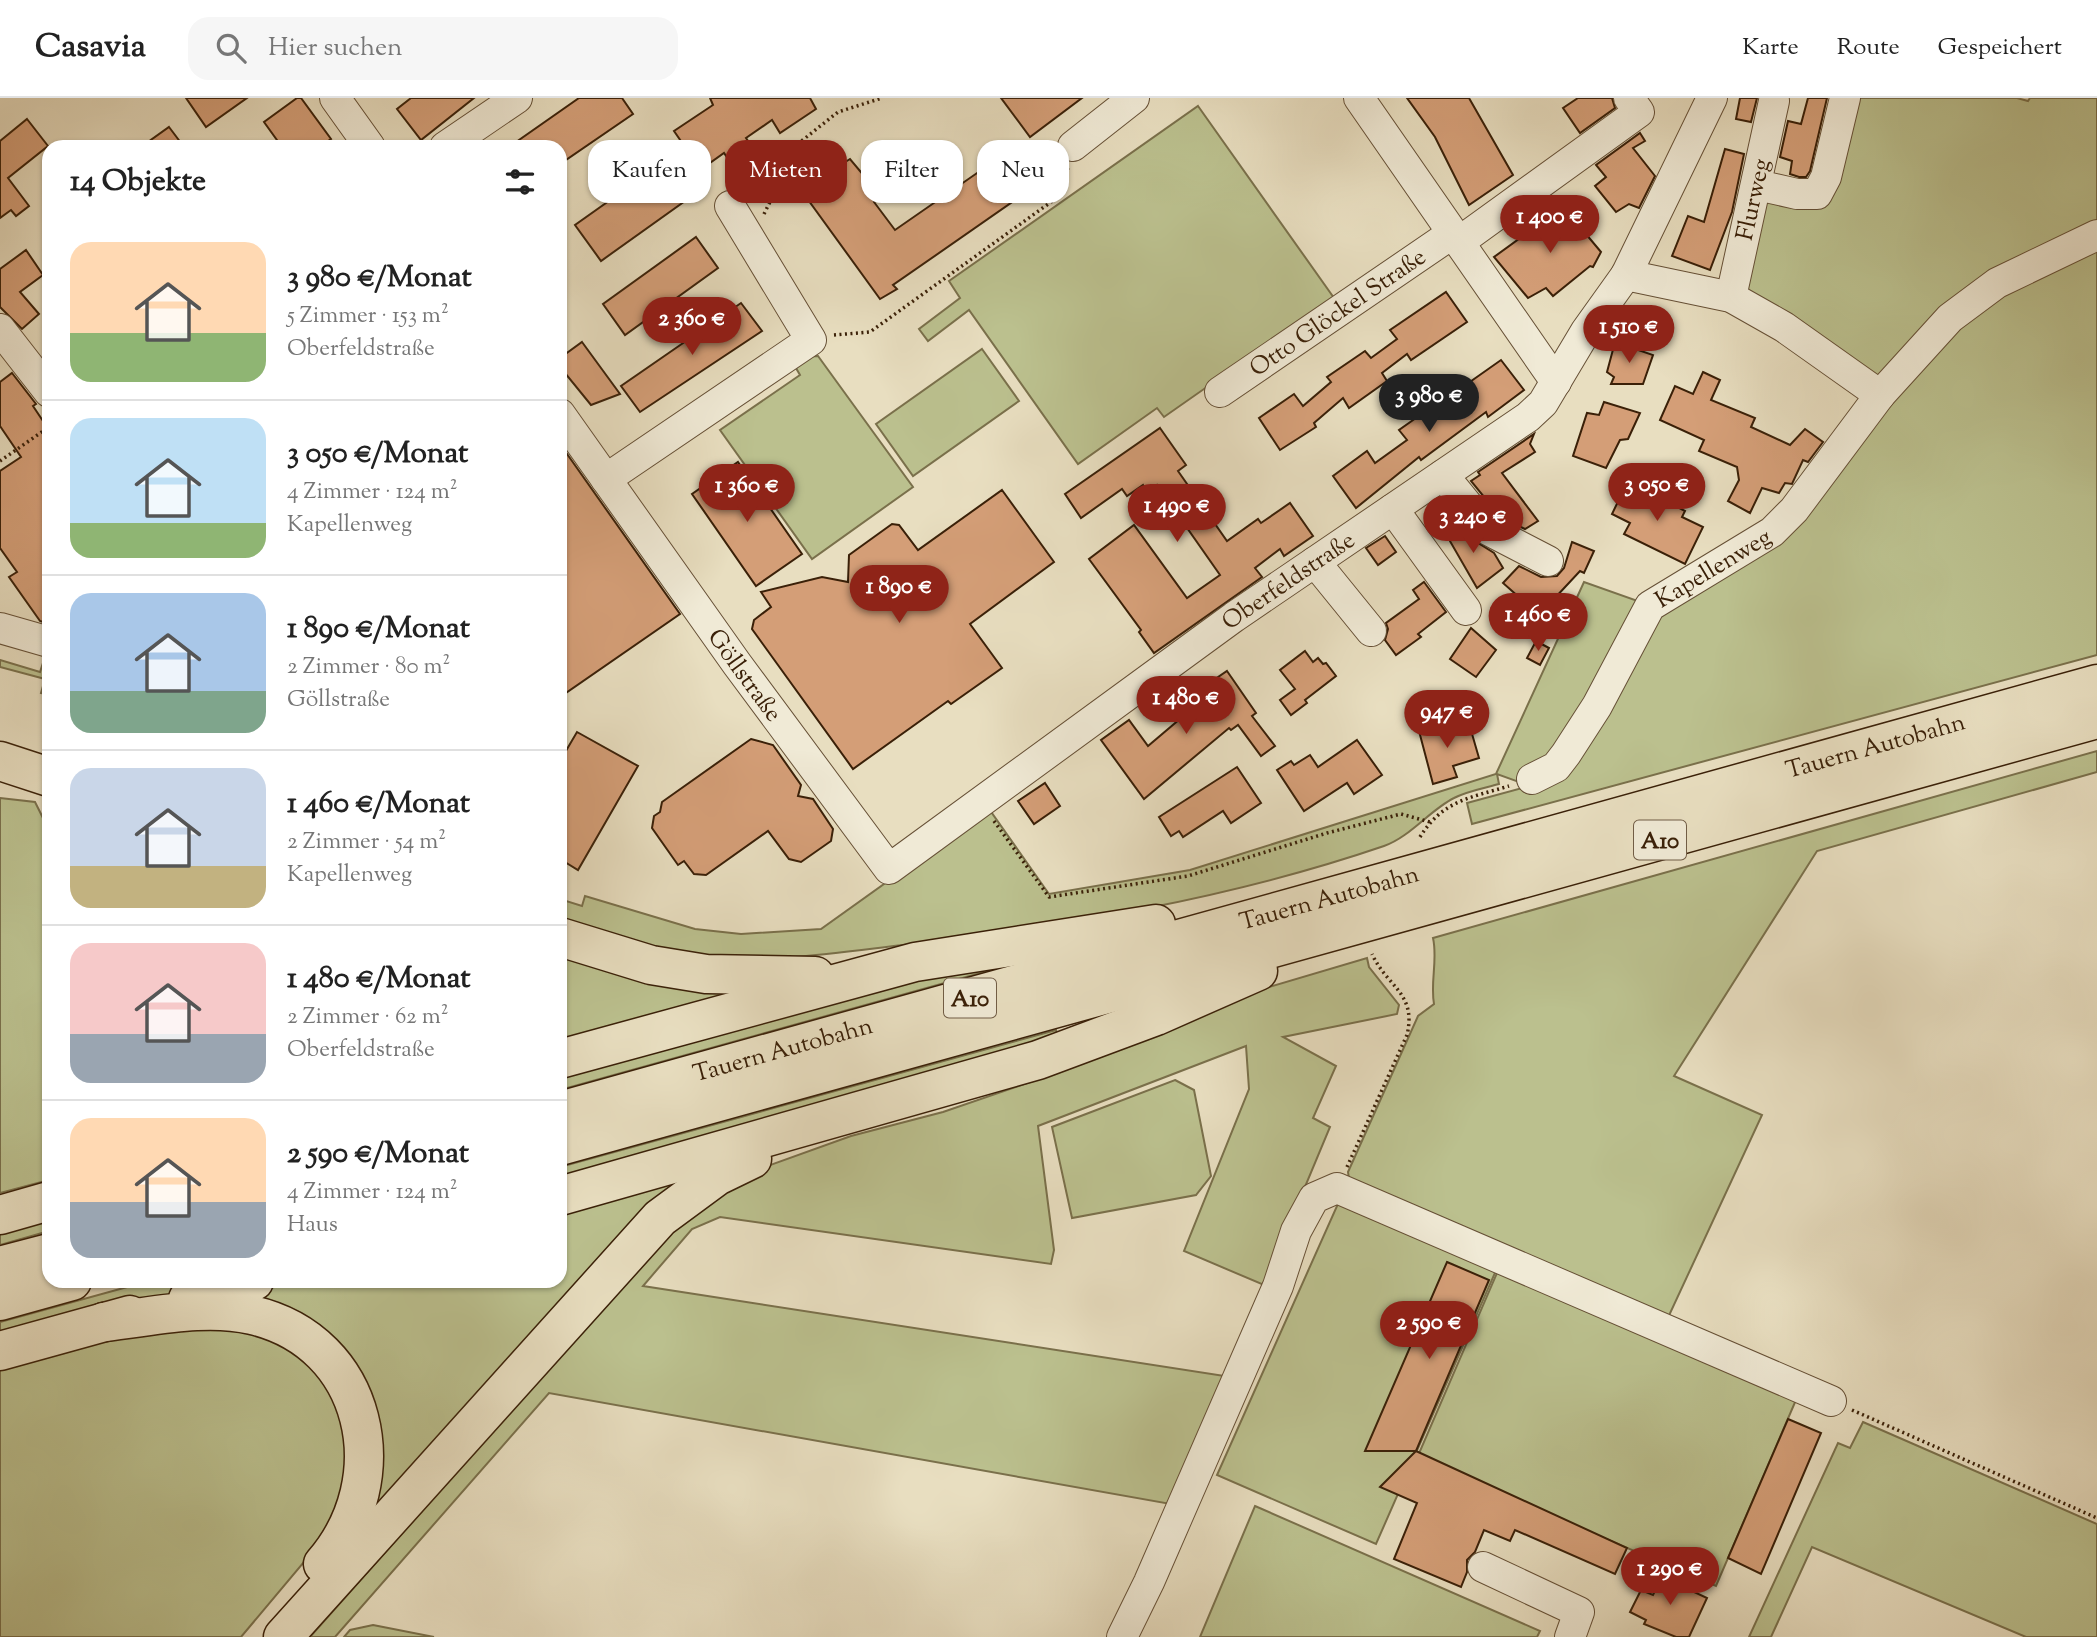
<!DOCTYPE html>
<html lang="de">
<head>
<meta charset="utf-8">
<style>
  :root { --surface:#fff; --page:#f6f6f6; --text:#222; --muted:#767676; --line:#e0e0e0; --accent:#8f2418 }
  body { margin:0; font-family:"Sorts Mill Goudy",serif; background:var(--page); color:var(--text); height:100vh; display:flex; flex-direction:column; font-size:26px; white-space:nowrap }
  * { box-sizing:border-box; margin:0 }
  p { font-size:23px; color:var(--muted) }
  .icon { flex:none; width:38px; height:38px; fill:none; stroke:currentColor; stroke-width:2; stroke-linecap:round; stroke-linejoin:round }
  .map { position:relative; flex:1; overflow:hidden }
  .sheet { position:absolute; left:42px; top:42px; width:525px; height:1148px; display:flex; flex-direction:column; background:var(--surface); border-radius:21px; box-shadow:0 2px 5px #0004 }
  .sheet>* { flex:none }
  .hud { position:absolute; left:588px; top:42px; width:665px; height:63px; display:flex; gap:14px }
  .price { position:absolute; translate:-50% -60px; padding:0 16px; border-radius:24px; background:var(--accent); color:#fff; font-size:23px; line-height:46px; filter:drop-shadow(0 2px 4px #0008) }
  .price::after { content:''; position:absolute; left:50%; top:42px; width:21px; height:16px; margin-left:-10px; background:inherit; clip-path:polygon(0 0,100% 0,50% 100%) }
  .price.on { background:#222; color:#fff }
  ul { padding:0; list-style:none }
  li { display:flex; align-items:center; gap:21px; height:175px; padding:0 28px }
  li+li { border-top:2px solid var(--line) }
  li span { display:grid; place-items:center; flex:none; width:196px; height:140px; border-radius:21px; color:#555 }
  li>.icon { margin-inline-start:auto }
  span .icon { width:84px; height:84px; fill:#fffc; stroke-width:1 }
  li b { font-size:30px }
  h2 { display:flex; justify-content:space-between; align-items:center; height:84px; padding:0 28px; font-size:30px }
  .pill { padding:0 24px; border-radius:21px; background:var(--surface); box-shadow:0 2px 5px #0004; font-size:24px; line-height:63px }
  .pill.on { background:var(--accent); color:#fff }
  header { display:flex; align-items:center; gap:42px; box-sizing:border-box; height:98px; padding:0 35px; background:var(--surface); border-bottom:2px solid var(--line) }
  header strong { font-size:33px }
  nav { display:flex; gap:38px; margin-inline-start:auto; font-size:24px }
  .search { width:490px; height:63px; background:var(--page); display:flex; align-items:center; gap:18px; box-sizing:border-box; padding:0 24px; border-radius:21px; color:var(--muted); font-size:26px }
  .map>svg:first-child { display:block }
  .green { fill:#bbc08e; stroke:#7a704b; stroke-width:2 }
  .building { fill:#d49e77; stroke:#3a2008; stroke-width:2 }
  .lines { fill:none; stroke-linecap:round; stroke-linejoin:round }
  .minor-casing { stroke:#665036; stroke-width:32 }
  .highway-casing { stroke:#3a2008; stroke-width:41 }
  .path { stroke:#3a2008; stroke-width:3.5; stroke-dasharray:2 3.5; stroke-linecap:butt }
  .minor { stroke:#f0ead6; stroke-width:30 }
  .highway { stroke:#e8dec0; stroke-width:38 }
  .labels { text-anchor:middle; stroke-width:5; stroke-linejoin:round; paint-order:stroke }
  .shield { fill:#f0ead6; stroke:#715d46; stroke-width:2 }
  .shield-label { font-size:23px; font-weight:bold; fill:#3a2008 }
  .street-label { font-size:24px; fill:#3a2008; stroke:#f0ead6 }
</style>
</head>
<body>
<header>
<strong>Casavia</strong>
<div class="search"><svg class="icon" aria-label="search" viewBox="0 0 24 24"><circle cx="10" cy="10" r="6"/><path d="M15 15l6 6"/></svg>Hier suchen</div>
<nav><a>Karte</a><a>Route</a><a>Gespeichert</a></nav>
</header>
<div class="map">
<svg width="2097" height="1539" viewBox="0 0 2097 1539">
  <rect width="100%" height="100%" fill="#e8dec0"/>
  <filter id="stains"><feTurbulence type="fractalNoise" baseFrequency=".00286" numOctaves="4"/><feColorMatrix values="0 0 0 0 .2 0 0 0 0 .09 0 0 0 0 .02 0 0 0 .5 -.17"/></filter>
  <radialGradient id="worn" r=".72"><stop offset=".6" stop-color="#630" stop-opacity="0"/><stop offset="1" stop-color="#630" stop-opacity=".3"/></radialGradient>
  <g class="green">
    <path d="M1858,0H2017L2028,3L2030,0H2097V557L1472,726L1467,705L1530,688L1497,676L1499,686C1485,690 1467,693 1454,700C1430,712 1410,739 1384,748C1229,801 1066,828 903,847C835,855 766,866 698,858C651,853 605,835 560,821V801L582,808L585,798L695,831L741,836L821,831L989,711L1049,796L1190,772L1496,676L1584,484L1660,511L1766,445L1881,305L1739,198L1764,97L1827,104Z"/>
    <path d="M1198,8L1334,200L1164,319L1157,310L1078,366L969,212L928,243L919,231L960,200L949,183Z"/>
    <path d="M982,251L1019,303L913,378L876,326Z"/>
    <path d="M818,258L913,389L812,461L720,332L800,277L792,263L799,259Z"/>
    <path d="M0,562L40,574L44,562L49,563V573L45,576L49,581V597L41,595L45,581L0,569Z"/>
    <path d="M2097,653V674L1817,753L1674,978L1762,1017L1666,1224L1350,1088L1348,1074L1418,918L1434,906C1430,884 1438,862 1433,840Z"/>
    <path d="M0,700L35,704L44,722L49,723V1082L0,1095Z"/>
    <path d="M560,852L788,885L560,952Z"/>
    <path d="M1038,859L560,992V970L830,895Z"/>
    <path d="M1367,860L1369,869L1399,907L1397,916L1283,939L1336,968L1313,1020L1330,1029L1264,1187L1184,1153L1249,991L1246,948L1038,1028L1054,1152L1051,1166L720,1119L692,1131L643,1188L1231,1279L1176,1407L549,1295L335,1539H310L681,1121L751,1074L851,1038L943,1014L1045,979L1225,902Z"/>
    <path d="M1056,932L1060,947L560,1090V1069Z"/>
    <path d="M1175,982L1194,992L1211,1078L1196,1097L1072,1120L1052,1029Z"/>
    <path d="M678,1078L682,1085L352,1444L380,1337L252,1195L297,1183H560V1111Z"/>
    <path d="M1341,1099L1498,1168L1376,1446L1217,1377Z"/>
    <path d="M49,1111V1133L0,1147V1125Z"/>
    <path d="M1500,1168L1799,1295L1716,1488L1417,1360Z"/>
    <path d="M149,1183H224L0,1245V1224Z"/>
    <path d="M203,1224L267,1236L306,1257L335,1291L351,1367L330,1433L241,1539H0V1270L136,1233Z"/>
    <path d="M1863,1324L2097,1426V1539H2026L1812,1449L1771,1539H1749L1838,1345L1850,1350Z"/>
    <path d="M1255,1408L1540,1533L1537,1539H1200Z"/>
    <path d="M373,1527L434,1539H344L350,1532Z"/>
  </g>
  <g class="building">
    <path d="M186,0H247L206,29Z"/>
    <path d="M297,0H301L331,41L319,49H282L264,24Z"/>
    <path d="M411,0H474L421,42L397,11Z"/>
    <path d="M579,0H622L633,16L560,66V49H509Z"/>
    <path d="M710,0H810L816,11L780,35L772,22L746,40L757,56L735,71L724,55L689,80L699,93L601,163L575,127L685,49L674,33L713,7Z"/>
    <path d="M1001,0H1082L1030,39Z"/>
    <path d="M1407,0H1469L1513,77L1469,107L1435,39Z"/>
    <path d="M1578,0H1612L1615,10L1580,35L1563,10Z"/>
    <path d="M1740,0H1757L1751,24L1736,21Z"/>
    <path d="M1808,0H1827L1810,73L1806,79H1799L1790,76L1792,63L1780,59L1788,23L1801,26Z"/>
    <path d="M27,21L48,48L8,80L29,108L16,118L11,112L0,120V43Z"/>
    <path d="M169,29L184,49H141Z"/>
    <path d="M1640,35L1645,43L1633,50L1655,78L1639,110L1629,106L1616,114L1595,88L1606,79L1596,67Z"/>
    <path d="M1016,48L1044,82L893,187L897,191L880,201L801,92L850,61L881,98L874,104L895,132Z"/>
    <path d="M1725,51L1744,56L1732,114L1710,172L1672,158L1688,118L1704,124Z"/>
    <path d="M1567,106L1580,129L1601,154L1593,169L1590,168L1553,198L1546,190L1528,200L1494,159Z"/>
    <path d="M696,139L718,170L625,237L603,206Z"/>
    <path d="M26,152L43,177L20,194L39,216L22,231L0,209V171Z"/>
    <path d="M1446,194L1467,224L1411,262L1407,256L1382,275L1387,283L1349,310L1343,300L1314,325L1316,329L1280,352L1259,320L1294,296L1303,308L1331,284L1327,279L1365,253L1371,260L1397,241L1390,232Z"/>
    <path d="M741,205L762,233L640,314L621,288Z"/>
    <path d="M582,244L620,296L591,307L560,269V260Z"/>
    <path d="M1615,244L1653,257L1643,286H1611L1614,279L1607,274Z"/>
    <path d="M1501,262L1524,292L1488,319L1486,314L1421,362L1419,359L1356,410L1333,378L1367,353L1375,365L1407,342L1399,332L1433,308L1441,318L1473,296L1467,286Z"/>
    <path d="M1703,274L1720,282L1711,302L1755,320L1751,329L1790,347L1805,331L1823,344L1808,364L1803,362L1792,386L1785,385L1779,395L1762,390L1750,415L1728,403L1739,382L1737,369L1699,353L1704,342L1660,322L1675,288L1693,296Z"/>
    <path d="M12,275L36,306L33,308L49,332V526L40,523L9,479L17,474L0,450V373L21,359L0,328V284Z"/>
    <path d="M1604,304L1640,315L1628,341L1620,342L1606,370L1573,358L1587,315L1599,317Z"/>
    <path d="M1160,330L1186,367L1178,373L1227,443L1258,421L1261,425L1290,405L1313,438L1284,458L1280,451L1255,470L1262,479L1154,555L1139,534L1141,532L1089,461L1134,427L1187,500L1220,477L1157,387L1147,394L1143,387L1127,398L1122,391L1081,420L1065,396Z"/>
    <path d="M1534,336L1530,346L1535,354L1502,375L1538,423L1525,431L1510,424L1503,413L1498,416L1471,383L1480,377L1478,374Z"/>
    <path d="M560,346L680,516L560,599Z"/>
    <path d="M738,364L802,456L756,488L692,396Z"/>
    <path d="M1628,383L1685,413L1682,419L1703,429L1685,466L1624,436L1630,425L1612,416Z"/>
    <path d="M1002,392L1054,464L970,526L1002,570L951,606L948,603L853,671L752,531L754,522L771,509L761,494L822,479L848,484L849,457L892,426L899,427L918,452Z"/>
    <path d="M1458,423L1475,443L1494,455L1503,470L1477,490L1443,431Z"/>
    <path d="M1385,438L1396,454L1378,467L1366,450Z"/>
    <path d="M1572,444L1594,453L1584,475L1580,473L1539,517L1503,485L1519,468L1541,479L1557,478L1564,470Z"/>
    <path d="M1424,484L1446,514L1418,536L1421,539L1396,557L1385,542L1388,531L1386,525L1419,501L1413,492Z"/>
    <path d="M1471,530L1496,552L1476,579L1450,561Z"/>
    <path d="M1536,543L1549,550L1540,567L1527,560Z"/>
    <path d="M1305,553L1313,564L1318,560L1323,566L1326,565L1336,578L1305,602L1307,605L1291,617L1280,602L1295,591L1280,572Z"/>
    <path d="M1227,573L1256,615L1252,618L1275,648L1261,658L1238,627L1231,632L1229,630L1144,701L1101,642L1129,622L1148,648L1207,598L1202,590Z"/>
    <path d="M1454,623L1456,633L1470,629L1479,660L1453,668L1457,679L1433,686L1419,633Z"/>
    <path d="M577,634L638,668L578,772L560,761V663Z"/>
    <path d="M751,641L773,647L801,687L798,698L813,701L833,731L831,743L801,764L789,761L768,733L706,777L694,776L684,763L678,767L652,730L654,718L660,714L662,704Z"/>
    <path d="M1357,642L1382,677L1354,696L1347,685L1304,713L1277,672L1291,663L1294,667L1310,657L1318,669Z"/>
    <path d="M1237,669L1261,705L1231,725L1223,713L1183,739L1179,733L1171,738L1159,719Z"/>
    <path d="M1045,685L1060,708L1034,726L1018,703Z"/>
    <path d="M1447,1164L1489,1182L1416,1353H1365Z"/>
    <path d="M1788,1321L1821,1335L1761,1476L1728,1460Z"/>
    <path d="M1416,1353L1627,1450L1615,1476L1515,1432L1510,1443L1484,1432L1475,1454L1467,1462V1474L1461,1489L1394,1461L1417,1405L1380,1389Z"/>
    <path d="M1664,1474L1694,1488L1692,1493L1707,1500L1689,1539H1676L1644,1526L1646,1522L1630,1514L1641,1492L1653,1497Z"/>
  </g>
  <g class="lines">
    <defs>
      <g id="minor">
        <path d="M335,0L370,49"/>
        <path d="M1359,0L1556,284"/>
        <path d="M1073,48L1134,0"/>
        <path d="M445,49L517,0"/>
        <path d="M1757,87L1797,96H1817L1826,79L1845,0"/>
        <path d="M1459,144L1639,14L1629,0"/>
        <path d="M1626,177L1731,199L1784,229L1880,297"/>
        <path id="s1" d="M1731,199L1774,3"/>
        <path d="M0,231L49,294"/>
        <path id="s2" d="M1220,294L1453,135"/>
        <path id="s3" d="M560,316L737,566L889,771L1234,519L1528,319L1543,305L1586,233L1626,177L1712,0"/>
        <path d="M1443,377L1488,432L1548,463"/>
        <path d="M606,381L811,242L730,108"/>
        <path d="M1393,411L1466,512"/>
        <path d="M1315,464L1371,533"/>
        <path d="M0,530L49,544"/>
        <path id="s4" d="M1532,681L1556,669L1566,656L1597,608L1650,508L1772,434L1794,412L1880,297L1950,220L1997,185L2097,137"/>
        <path d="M1483,1469L1579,1514L1570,1539"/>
        <path d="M1122,1539L1149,1484L1278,1188L1296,1133L1314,1100L1337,1090L1831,1303"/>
      </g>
      <g id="highway">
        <path d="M0,663L49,679"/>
        <path d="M560,839L651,867L706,876L815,878"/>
        <path d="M560,961L915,864L1156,826"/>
        <path id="s5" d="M560,1013L2097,586"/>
        <path d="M560,1048L2097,621"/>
        <path d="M560,1098L1038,962L1156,918L1258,873"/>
        <path d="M0,1117L49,1103"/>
        <path d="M0,1168L49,1155"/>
        <path d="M188,1201L254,1183"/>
        <path d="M0,1203L72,1183"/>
        <path d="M104,1224C152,1219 204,1206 252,1217C369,1244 397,1381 323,1466"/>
        <path d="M0,1253L130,1217"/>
        <path d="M283,1539L660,1120L717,1078L752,1061"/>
      </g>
    </defs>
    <use href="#minor" class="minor-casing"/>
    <use href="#highway" class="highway-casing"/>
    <g class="path">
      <path d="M764,116L799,45L838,14L882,0"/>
      <path d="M834,237L870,234L1051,104L1062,96L1068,69"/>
      <path d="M0,363L49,329"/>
      <path d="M994,723L1049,799L1188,778L1327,735L1401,716L1430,724"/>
      <path d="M1420,739C1443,702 1470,700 1509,688"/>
      <path d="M1347,1069L1407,937C1417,895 1387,889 1372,856"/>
      <path d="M1852,1312L2097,1420"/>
    </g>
    <use href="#minor" class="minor"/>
    <use href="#highway" class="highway"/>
  </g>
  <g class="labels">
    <g class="shield">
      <rect x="1634" y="722.5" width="52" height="39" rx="5"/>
      <rect x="944" y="880.5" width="52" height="39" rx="5"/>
    </g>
    <g class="shield-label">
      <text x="1660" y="750">A10</text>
      <text x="970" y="908">A10</text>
    </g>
    <g class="street-label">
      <text dy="8" stroke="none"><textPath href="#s1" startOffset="100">Flurweg</textPath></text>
      <text dy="8" stroke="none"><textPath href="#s2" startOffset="142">Otto Glöckel Straße</textPath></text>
      <text dy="8" stroke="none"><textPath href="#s4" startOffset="287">Kapellenweg</textPath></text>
      <text dy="8" stroke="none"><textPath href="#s3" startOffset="1054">Oberfeldstraße</textPath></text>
      <text dy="8" stroke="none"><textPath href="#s3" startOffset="320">Göllstraße</textPath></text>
      <text dy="8" stroke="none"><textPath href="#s5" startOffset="1365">Tauern Autobahn</textPath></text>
      <text dy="8" stroke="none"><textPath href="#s5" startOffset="798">Tauern Autobahn</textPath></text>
      <text dy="8" stroke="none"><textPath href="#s5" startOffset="231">Tauern Autobahn</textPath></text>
    </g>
  </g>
  <rect width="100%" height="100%" filter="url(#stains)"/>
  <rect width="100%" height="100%" fill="url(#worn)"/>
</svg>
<b class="price" style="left:1550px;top:157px">1 400 €</b>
<b class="price" style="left:692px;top:259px">2 360 €</b>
<b class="price" style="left:1629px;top:267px">1 510 €</b>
<b class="price on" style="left:1429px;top:336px">3 980 €</b>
<b class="price" style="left:1657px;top:425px">3 050 €</b>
<b class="price" style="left:747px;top:426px">1 360 €</b>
<b class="price" style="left:1177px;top:446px">1 490 €</b>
<b class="price" style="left:1473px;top:457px">3 240 €</b>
<b class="price" style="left:899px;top:527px">1 890 €</b>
<b class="price" style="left:1538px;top:555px">1 460 €</b>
<b class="price" style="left:1186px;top:638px">1 480 €</b>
<b class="price" style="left:1447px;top:652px">947 €</b>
<b class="price" style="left:1429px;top:1263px">2 590 €</b>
<b class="price" style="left:1670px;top:1509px">1 290 €</b>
<div class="hud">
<a class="pill">Kaufen</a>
<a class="pill on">Mieten</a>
<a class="pill">Filter</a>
<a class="pill">Neu</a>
</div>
<section class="sheet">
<h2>14 Objekte<svg class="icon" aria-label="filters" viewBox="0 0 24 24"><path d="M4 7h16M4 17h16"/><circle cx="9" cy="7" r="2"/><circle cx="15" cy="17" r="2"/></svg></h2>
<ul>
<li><span style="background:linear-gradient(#ffd9b3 65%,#8fb573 0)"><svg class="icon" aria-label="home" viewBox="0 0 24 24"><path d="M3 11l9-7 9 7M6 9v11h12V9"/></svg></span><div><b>3 980 €/Monat</b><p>5 Zimmer · 153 m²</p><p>Oberfeldstraße</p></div></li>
<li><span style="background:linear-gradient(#bfe0f5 75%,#8fb573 0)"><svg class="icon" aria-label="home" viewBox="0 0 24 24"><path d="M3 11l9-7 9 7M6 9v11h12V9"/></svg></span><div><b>3 050 €/Monat</b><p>4 Zimmer · 124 m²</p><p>Kapellenweg</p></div></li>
<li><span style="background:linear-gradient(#a9c7e8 70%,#7fa58c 0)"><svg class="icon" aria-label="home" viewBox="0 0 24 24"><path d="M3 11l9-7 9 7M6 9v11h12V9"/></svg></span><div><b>1 890 €/Monat</b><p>2 Zimmer · 80 m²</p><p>Göllstraße</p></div></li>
<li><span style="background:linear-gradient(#c9d6e8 70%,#c2b280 0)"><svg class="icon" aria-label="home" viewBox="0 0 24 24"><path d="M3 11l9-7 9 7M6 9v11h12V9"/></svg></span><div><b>1 460 €/Monat</b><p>2 Zimmer · 54 m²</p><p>Kapellenweg</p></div></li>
<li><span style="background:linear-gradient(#f6c9c9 65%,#9aa5b1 0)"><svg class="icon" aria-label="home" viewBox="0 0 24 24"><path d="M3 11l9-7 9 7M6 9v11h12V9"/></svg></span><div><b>1 480 €/Monat</b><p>2 Zimmer · 62 m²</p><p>Oberfeldstraße</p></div></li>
<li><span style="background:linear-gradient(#ffd9b3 60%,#9aa5b1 0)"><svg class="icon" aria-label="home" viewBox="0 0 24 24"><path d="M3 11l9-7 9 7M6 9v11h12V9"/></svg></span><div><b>2 590 €/Monat</b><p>4 Zimmer · 124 m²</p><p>Haus</p></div></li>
</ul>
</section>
</div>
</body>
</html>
